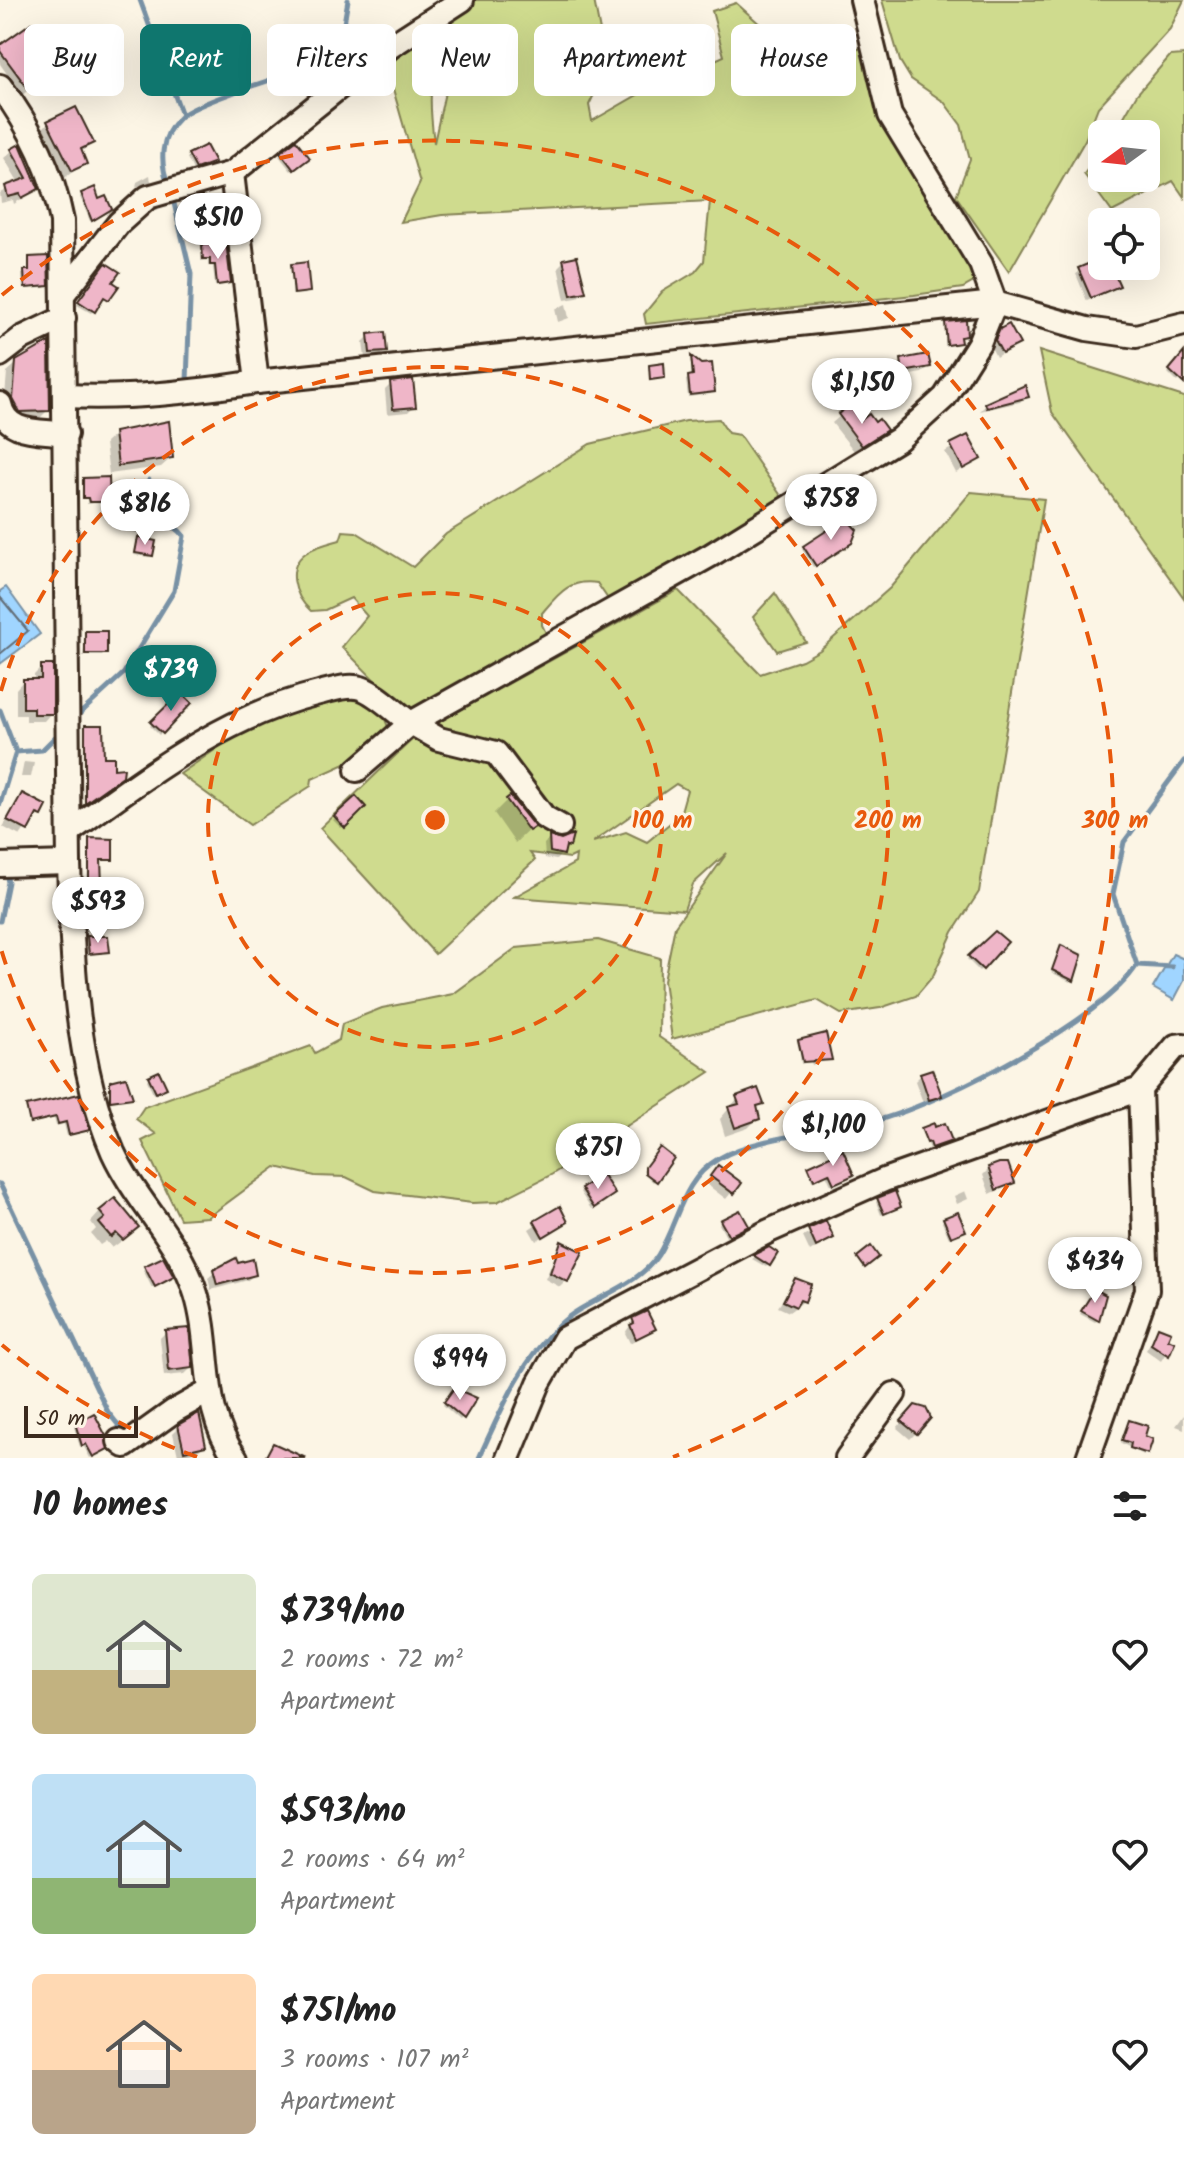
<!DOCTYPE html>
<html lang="en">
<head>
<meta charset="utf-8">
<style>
  :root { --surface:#fff; --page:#f6f6f6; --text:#222; --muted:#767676; --accent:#0f766e }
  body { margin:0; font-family:Kalam,sans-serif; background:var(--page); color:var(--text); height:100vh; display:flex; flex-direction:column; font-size:30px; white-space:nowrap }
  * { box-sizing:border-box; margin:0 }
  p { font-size:26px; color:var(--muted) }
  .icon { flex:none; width:44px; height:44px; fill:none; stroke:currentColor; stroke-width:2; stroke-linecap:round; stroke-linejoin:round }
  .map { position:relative; height:1458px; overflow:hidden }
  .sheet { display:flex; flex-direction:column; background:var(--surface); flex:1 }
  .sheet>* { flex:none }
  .banner { position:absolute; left:24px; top:24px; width:1136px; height:72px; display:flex; gap:16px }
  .needle { width:52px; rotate:255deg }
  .controls { position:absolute; left:1088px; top:120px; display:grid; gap:16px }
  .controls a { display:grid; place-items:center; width:72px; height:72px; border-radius:12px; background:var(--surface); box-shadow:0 8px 32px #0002; font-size:40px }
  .scale { position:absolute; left:24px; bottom:20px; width:114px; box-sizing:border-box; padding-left:8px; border:4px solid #3b2a1e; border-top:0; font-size:22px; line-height:28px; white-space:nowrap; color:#3b2a1e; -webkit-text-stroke:6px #fcf5e5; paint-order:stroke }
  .price { position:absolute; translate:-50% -68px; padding:0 18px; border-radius:28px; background:#fff; color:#222; font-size:26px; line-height:52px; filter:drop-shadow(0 2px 4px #0008) }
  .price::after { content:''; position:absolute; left:50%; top:48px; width:24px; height:18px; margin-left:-12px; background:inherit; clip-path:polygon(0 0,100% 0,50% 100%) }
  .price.active { background:var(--accent); color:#fff }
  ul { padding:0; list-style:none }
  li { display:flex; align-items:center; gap:24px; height:200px; padding:0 32px }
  li span { display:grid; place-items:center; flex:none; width:224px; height:160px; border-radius:12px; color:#555 }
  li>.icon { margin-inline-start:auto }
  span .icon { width:96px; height:96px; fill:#fffc; stroke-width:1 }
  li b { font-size:34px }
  h2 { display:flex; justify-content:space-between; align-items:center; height:96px; padding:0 32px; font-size:34px }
  .tag { padding:0 28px; border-radius:12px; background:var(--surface); box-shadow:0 8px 32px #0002; font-size:28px; line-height:72px }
  .tag.active { background:var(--accent); color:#fff }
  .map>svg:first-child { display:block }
  .green { fill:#cfdb8e; stroke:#858256; stroke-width:2; fill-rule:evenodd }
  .water { fill:#a0d5ff; stroke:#7891a5; stroke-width:2 }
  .shadow { fill:#0003 }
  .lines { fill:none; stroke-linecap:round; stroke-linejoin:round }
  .shore { stroke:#636e78; stroke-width:2 }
  .stream { stroke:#7891a5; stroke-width:5 }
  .building { fill:#efb6c8; stroke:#3b2a1e; stroke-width:2 }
  .minor-casing { stroke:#3b2a1e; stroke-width:28 }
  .minor { stroke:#fcf5e5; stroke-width:22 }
  .ring { fill:none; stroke:#e8590c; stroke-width:4; stroke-dasharray:14 10 }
  .centre { fill:#e8590c; stroke:#fcf5e5; stroke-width:4 }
  .ring-label { font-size:24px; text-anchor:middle; font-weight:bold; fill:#e8590c; stroke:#fcf5e5; stroke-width:6; stroke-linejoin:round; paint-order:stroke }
</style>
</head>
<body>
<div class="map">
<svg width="1184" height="1458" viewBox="0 0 1184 1458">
  <rect width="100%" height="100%" fill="#fcf5e5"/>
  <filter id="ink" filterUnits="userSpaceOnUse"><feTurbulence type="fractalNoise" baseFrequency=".0125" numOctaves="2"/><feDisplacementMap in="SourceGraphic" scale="16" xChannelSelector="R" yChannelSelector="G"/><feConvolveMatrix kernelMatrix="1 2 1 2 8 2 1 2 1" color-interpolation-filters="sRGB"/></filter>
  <g filter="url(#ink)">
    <g class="green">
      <path d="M475,0H594L607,67L589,105L592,121L641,93L724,56L712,11L736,3L805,64L865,47L977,280L963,288L914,295L646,324L644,314L662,292L695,272L704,261L710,201L442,215L401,222L420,183L385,61ZM482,49L484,53L445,92L434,143C431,118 427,82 438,59L451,57L459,64Z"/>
      <path d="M882,0H1184L1170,29L1098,107L1085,140L1009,272L956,196L970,159L961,125L944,102L911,79L900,61Z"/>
      <path d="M1184,55V197L1173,181L1112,212L1084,174L1102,151V178H1146V134H1114L1137,94L1170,56Z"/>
      <path d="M1039,351L1184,397V598L1052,412Z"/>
      <path d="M719,419L728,433L739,435L788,506L612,605L597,583C569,579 559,593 542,613V625L548,637L408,714L342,647L367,616L351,598L325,610L311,611C294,596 284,565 309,551C317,546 330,543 340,540L343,531L356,532L413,567L446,534L590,444L686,421Z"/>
      <path d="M971,492L1044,499L979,892L953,932L933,976L916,996L880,1008L841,1014L817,1000L672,1039L664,980L675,926L727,853L693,884L684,910L514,897L575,863L576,855L570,858L530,853L535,860L435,954L320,828L419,733L678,590L760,674L802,660L820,650L890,588ZM676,784L687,790L680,815L647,842L626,832L593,842Z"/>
      <path d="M775,593L806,642L777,651L753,617Z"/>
      <path d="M351,694L365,695L384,717L390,732L363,756L312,779L311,786L250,825L180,774L258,720Z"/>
      <path d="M598,940L660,958L659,1037L710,1072L551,1175L497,1202L472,1203L375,1191L346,1177L315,1176L276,1167L208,1217L180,1219L142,1141L156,1134L136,1119L144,1107L311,1046L315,1053L339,1040L342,1024L382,1008L453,994L516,948Z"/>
    </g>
    <g class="water">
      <path d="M6,587L40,634L0,664V591Z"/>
      <path d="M1173,954L1184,959V981L1174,1000L1153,988Z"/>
    </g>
    <g class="shadow">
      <path d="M38,35L54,57V72L22,95L0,64V48Z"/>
      <path d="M48,123L91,143L80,153L85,163L63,179L40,131Z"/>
      <path d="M296,143L307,158L291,171L279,156Z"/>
      <path d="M12,151L37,188L14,204L13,200L1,203L0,193L19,183L4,158Z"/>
      <path d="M189,156L213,162L193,170L187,158Z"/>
      <path d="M150,175L151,182L136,187L137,182Z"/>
      <path d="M83,194L98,201L107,211L90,221L80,197Z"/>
      <path d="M186,203L204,212L187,219Z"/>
      <path d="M202,246L229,283L226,285L215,286L213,266H208V260L201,261Z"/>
      <path d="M30,259L47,286L44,288L23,289L22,274L28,272Z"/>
      <path d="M1102,260V266H1118L1111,270L1118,286L1087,301L1076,274Z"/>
      <path d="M564,261L583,292L577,298L565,300L558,267Z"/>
      <path d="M292,266L308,291L306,294L292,295Z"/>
      <path d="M104,268L110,283L107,299H101L91,313L77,305Z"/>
      <path d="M566,304L569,318L558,322L555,309Z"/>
      <path d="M946,324L963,336L956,344L945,346Z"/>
      <path d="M1009,327L1017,343L996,357L991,347Z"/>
      <path d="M369,336L385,351L379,357L365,358L363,342Z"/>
      <path d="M30,352H35L48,410L38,420H11L4,409L7,372Z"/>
      <path d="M691,358L700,366L713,392L710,394L688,397L686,380L691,377Z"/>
      <path d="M1180,360L1184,363V374L1177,382L1168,373Z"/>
      <path d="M902,361L929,367L922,373L898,377L896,367Z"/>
      <path d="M650,367L663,377L649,381Z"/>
      <path d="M391,384L414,406L408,412L387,414L385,390Z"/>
      <path d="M1026,396L1020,402L980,411L986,405Z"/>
      <path d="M840,416L861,422L885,430L854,451L832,423Z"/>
      <path d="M115,434L171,458L161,467L109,474L105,443Z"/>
      <path d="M967,438L978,459L956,473L945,452Z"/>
      <path d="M83,480L108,501L87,504V499H82Z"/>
      <path d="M133,517L142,531L140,533L129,531Z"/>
      <path d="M139,539L151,555L149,557L134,555Z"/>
      <path d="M847,545L813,567L802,549L804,547Z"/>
      <path d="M86,633L105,653L102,656H83Z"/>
      <path d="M42,667L51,713L44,721H26V715H16V689L23,681H34V675Z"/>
      <path d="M181,695L190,703L159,735L150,726Z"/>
      <path d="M86,727L102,759L118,778L84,803Z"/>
      <path d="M24,762L34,763L31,777H21Z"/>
      <path d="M22,795L40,815L31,820L20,836L3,827Z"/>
      <path d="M356,799L364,807L341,828L333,820Z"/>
      <path d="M507,800L532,827L515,843L494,813Z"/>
      <path d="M550,838L568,847L556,860L545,858L544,844Z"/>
      <path d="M90,840L111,859L99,861L97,886H87Z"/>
      <path d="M88,938L108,951L87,956Z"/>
      <path d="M1005,943L979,971L967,959L979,945Z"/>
      <path d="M1059,950L1072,980L1070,982L1051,972Z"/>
      <path d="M799,1042L830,1059L812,1065L811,1061L801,1064Z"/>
      <path d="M921,1075L939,1096L924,1105L915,1081Z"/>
      <path d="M149,1078L162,1090L153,1094L147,1080Z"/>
      <path d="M111,1082L131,1097L108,1102Z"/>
      <path d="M78,1096L88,1130L85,1132L67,1136L64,1124L56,1126L54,1118L28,1124L27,1108Z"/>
      <path d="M738,1098L761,1103L755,1109L758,1118L748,1128L725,1136L720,1119Z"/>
      <path d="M922,1130L949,1141L930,1149Z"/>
      <path d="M660,1150L655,1180L653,1182L643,1171Z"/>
      <path d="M809,1168L849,1177L831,1185L826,1174L812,1181Z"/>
      <path d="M989,1169L1013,1183L990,1194L983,1175Z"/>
      <path d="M713,1173L739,1183L726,1199L705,1183Z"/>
      <path d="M582,1190L610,1196L591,1209L580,1192Z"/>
      <path d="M965,1191L968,1199L957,1204L954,1196Z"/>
      <path d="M878,1200L899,1207L881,1215L876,1202Z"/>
      <path d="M559,1209L566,1222L536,1241L529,1229Z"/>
      <path d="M100,1212L127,1237L112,1248L106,1241L100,1245L91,1234L96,1229L91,1222Z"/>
      <path d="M944,1220L961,1233L949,1238L942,1222Z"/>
      <path d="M721,1221L744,1228L726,1237L719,1224Z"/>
      <path d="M825,1224L831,1238L810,1252L803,1237Z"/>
      <path d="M561,1244L566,1281L560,1287L545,1279Z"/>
      <path d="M1117,1246L1126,1274L1120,1281L1106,1280L1111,1252Z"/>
      <path d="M769,1249L776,1254L766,1267L752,1259Z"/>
      <path d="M235,1261L236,1266L254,1274L248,1280L211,1290L208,1278L226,1263Z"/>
      <path d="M146,1267L170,1279L152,1288L143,1270Z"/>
      <path d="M796,1280L804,1301L789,1312L778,1307Z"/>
      <path d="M1093,1294L1098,1320L1095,1322L1080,1314Z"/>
      <path d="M634,1320L653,1329L630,1343L625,1333Z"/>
      <path d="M1158,1329L1165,1340L1172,1343L1161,1361L1146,1350Z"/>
      <path d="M166,1332L191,1368L185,1374L164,1376L160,1338Z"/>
      <path d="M452,1393L474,1399L460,1420L443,1405Z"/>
      <path d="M909,1413L916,1433L910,1439L897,1428Z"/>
      <path d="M1184,1415V1429L1176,1426Z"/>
      <path d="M1130,1422L1142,1437L1144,1455L1121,1443Z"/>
      <path d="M77,1425L103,1451L90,1458L83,1445L80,1447L74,1427Z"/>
      <path d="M179,1427L204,1445L198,1451L178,1456L173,1433Z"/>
    </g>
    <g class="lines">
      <path class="shore" d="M0,597L28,631L0,654"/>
      <g class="stream">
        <path d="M140,0L182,115"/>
        <path d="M169,186C159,162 160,136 180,117C196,101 309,68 338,58L348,0"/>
        <path d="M172,195L191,274L187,381"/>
        <path d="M0,710L16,752"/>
        <path d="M73,720L124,673L174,591L184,536C173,521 155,522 145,508L149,480"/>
        <path d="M0,804L16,752L42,750L60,732"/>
        <path d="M0,921L8,882L5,870"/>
        <path d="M1137,965L1172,967"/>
        <path d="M0,1184L108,1412L127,1436"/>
        <path d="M479,1458C501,1410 521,1361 560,1324C588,1298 637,1288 658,1255C679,1221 681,1181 718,1159C758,1135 834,1132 882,1119C945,1101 1103,1020 1137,965L1113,894L1124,842L1184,761"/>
      </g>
    </g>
    <g class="building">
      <path d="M31,23L38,33L43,29L61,53L56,56L63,66L29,90L0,51V45Z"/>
      <path d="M76,107L94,143L81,149L87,164L72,171L47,121Z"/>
      <path d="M296,140L310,158L294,170L280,152Z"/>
      <path d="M20,144L39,189L22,198L20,194L8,197L5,186L27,178L11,149Z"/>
      <path d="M206,145L215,162L196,169L188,154Z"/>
      <path d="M95,187L99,199L106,196L112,209L92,221L81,193Z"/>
      <path d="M202,196L207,213L189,218L185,201Z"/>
      <path d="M226,242L231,283L217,285L215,265H210V259H203L202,245Z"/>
      <path d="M48,256L49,286L25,288L24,270H29V257Z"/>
      <path d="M577,256L586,292L571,295L563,259Z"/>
      <path d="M1102,258V266H1111L1120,286L1091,298L1078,268Z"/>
      <path d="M307,262L310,292L294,294L291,264Z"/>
      <path d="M106,263L120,272L113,282L119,286L109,300L104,297L95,312L78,301Z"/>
      <path d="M966,320L967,336L960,337L961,343L947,345L945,322Z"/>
      <path d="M1009,324L1020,344L1002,353L995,340L1000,329Z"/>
      <path d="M385,332L387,352L370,353L368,334Z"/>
      <path d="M49,342L50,411L20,412L13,399L16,361Z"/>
      <path d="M1184,352V384L1169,370Z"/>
      <path d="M928,354L931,367L903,372L901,359Z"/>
      <path d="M691,356L701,364L712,363L715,392L690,395L688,376L693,375Z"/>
      <path d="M664,363L665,378L650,380L649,365Z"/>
      <path d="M413,379L416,407L393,409L390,382Z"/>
      <path d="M1025,385L1029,397L987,408L985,403Z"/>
      <path d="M850,405L861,420L869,414L875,422L879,419L887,430L862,446L838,414Z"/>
      <path d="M169,421L173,458L118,466L114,432Z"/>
      <path d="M968,435L981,459L963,469L950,444Z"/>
      <path d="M109,477L110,502H89L88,498H83V478Z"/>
      <path d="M132,515L146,518L144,532L130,529Z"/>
      <path d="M846,518L857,530L852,543L816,566L803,546Z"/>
      <path d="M138,537L156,541L153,556L135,553Z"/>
      <rect x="85" y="631" width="22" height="23"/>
      <path d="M41,665H53V714H33V708H23V679H41Z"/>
      <path d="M181,692L192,703L163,734L150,722Z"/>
      <path d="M85,725H103L104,757H114V769L124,768L123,776L85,803Z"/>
      <path d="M22,793L47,806L42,816L37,814L28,831L7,820Z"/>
      <path d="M356,796L366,807L345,828L334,816Z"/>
      <path d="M510,796L535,827L529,831L506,799Z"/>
      <path d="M573,835L570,847L566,846L564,855L550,852L549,836L561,840Z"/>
      <path d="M89,838L113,839V860H101L102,884H89Z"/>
      <path d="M995,931L1008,942L983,970L968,956Z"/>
      <path d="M87,936H108L110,952L89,954Z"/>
      <path d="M1061,945L1082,955L1074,981L1052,970Z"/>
      <path d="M826,1033L832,1060L803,1062L798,1040Z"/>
      <path d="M932,1069L942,1096L929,1100L920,1073Z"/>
      <path d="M159,1071L167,1088L156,1093L148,1076Z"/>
      <path d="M126,1077L133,1098L110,1101V1081Z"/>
      <path d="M758,1088L764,1104L757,1106L760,1119L735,1128L728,1107L739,1104L736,1096Z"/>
      <path d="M79,1094L90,1130L69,1135L66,1122L58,1124L56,1117L30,1123L26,1106Z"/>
      <path d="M934,1123L935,1127L945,1123L952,1141L932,1148L930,1142L927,1143L921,1128Z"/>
      <path d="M660,1147L674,1158L657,1182L645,1173V1167Z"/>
      <path d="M843,1150L854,1175L834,1184L829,1173L814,1180L808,1166Z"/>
      <path d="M999,1163H1008L1015,1183L996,1190L988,1167Z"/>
      <path d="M718,1165L742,1183L734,1194L710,1176Z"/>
      <path d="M603,1175L615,1194L594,1208L581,1188Z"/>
      <path d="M895,1191L901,1207L884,1214L877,1198Z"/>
      <path d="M115,1198L139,1227L123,1240L116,1233L111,1237L99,1223L105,1218L99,1211Z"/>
      <path d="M560,1206L568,1222L543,1237L534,1221Z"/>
      <path d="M740,1210L749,1226L729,1236L720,1220Z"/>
      <path d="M958,1212L966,1231L951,1237L943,1218Z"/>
      <path d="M826,1221L834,1238L816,1247L808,1229Z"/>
      <path d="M561,1241L583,1252L568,1282L550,1273Z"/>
      <path d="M1116,1244H1128V1275H1111Z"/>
      <path d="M871,1246L879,1257L865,1268L857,1257Z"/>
      <path d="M769,1247L778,1253L770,1266L753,1255Z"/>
      <path d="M163,1257L174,1277L155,1287L144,1266Z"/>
      <path d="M236,1258L238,1263L253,1259L256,1275L217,1285L213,1270Z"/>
      <path d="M795,1278L811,1284L805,1302L800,1300L796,1307L783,1301Z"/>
      <path d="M1095,1289L1106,1295L1099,1321L1081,1311Z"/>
      <path d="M647,1311L656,1329L636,1339L630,1325L634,1323L632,1318Z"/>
      <path d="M1158,1327L1171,1332L1168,1339L1175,1342L1169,1356L1151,1344Z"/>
      <path d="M189,1328L193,1368L169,1371L165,1330Z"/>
      <path d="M454,1388L477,1398L464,1419L444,1402Z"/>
      <path d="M915,1405L926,1408L931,1418L917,1434L901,1421Z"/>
      <path d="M94,1413L106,1436L108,1449L93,1457L86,1444L82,1446L75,1423Z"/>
      <path d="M199,1413L206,1446L184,1451L178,1425Z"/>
      <path d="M1129,1420L1148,1426L1145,1436L1153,1439L1148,1454L1130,1448L1131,1443L1122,1440Z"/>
      <path d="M273,1443L306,1458H265Z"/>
    </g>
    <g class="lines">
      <defs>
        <g id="minor">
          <path d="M0,86C31,127 52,170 62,221L69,863C72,958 75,1064 113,1152C136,1202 180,1241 196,1294C213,1348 199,1409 236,1458"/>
          <path d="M232,173L257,382"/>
          <path d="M65,292L119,223L148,197L232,173L391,46L462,0"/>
          <path d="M0,355L22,338L64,318"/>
          <path d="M65,396C131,399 192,392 257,382L995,303L1087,329L1136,336L1184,324"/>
          <path d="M0,404C6,435 39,430 66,434"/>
          <path d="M357,770L411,723L439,739L496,753L544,817L560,826"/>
          <path d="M69,832C147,776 224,716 319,693C331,690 349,684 361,688C378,694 396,713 411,723L711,555L899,439L945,397L979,343L995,303L981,264L890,115L862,0"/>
          <path d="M0,865L69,863"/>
          <path d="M119,1441L125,1446L174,1411L208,1392"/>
          <path d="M508,1458L539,1383L565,1338L769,1231L884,1180L1140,1089L1176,1046L1184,1045"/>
          <path d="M847,1458L894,1394"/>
          <path d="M1088,1458L1147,1290L1140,1089"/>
        </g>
      </defs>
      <use href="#minor" class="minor-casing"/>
      <use href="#minor" class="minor"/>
    </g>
  </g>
  <g class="ring">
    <circle cx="435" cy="820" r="227"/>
    <path d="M1 691A453 453 0 1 1 1 949"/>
    <path d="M197 1457A680 680 0 0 1 2 1345M2 295A680 680 0 1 1 673 1457"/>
  </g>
  <circle cx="435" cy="820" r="12" class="centre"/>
  <g class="ring-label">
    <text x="662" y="828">100 m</text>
    <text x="888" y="828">200 m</text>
    <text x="1115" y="828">300 m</text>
  </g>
</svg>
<div class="controls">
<a><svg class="needle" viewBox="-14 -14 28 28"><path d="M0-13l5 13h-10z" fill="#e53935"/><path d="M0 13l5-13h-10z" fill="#767676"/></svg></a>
<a><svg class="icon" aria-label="locate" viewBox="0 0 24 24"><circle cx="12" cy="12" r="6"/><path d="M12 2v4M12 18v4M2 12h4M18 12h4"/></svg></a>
</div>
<div class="scale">50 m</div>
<b class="price" style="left:218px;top:261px">$510</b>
<b class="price" style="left:862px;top:426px">$1,150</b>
<b class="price" style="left:831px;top:542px">$758</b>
<b class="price" style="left:145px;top:547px">$816</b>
<b class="price active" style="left:171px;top:713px">$739</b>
<b class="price" style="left:98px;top:945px">$593</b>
<b class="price" style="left:833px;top:1168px">$1,100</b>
<b class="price" style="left:598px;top:1191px">$751</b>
<b class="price" style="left:1095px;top:1305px">$434</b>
<b class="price" style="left:460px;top:1402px">$994</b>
<div class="banner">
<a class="tag">Buy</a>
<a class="tag active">Rent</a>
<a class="tag">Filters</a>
<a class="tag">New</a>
<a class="tag">Apartment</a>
<a class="tag">House</a>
</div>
</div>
<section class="sheet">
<h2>10 homes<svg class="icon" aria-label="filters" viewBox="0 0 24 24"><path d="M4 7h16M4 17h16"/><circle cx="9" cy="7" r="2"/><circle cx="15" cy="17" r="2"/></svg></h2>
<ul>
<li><span style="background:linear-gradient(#dfe7d0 60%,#c2b280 0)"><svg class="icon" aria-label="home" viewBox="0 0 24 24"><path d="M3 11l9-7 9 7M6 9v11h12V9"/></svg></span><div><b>$739/mo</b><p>2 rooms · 72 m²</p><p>Apartment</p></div><svg class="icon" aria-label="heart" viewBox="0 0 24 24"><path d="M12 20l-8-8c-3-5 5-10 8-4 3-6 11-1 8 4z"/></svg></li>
<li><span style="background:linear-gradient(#bfe0f5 65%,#8fb573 0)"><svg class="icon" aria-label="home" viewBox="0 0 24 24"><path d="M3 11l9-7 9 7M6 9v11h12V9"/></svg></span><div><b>$593/mo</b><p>2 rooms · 64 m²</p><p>Apartment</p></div><svg class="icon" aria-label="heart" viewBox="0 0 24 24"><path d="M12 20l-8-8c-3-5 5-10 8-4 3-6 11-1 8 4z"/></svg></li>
<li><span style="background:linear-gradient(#ffd9b3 60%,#b9a48a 0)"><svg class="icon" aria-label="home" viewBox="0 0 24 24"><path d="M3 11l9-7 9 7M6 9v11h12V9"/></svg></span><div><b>$751/mo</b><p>3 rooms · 107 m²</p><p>Apartment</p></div><svg class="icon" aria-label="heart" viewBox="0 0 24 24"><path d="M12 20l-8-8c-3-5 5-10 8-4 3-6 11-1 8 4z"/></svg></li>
</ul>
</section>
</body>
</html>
